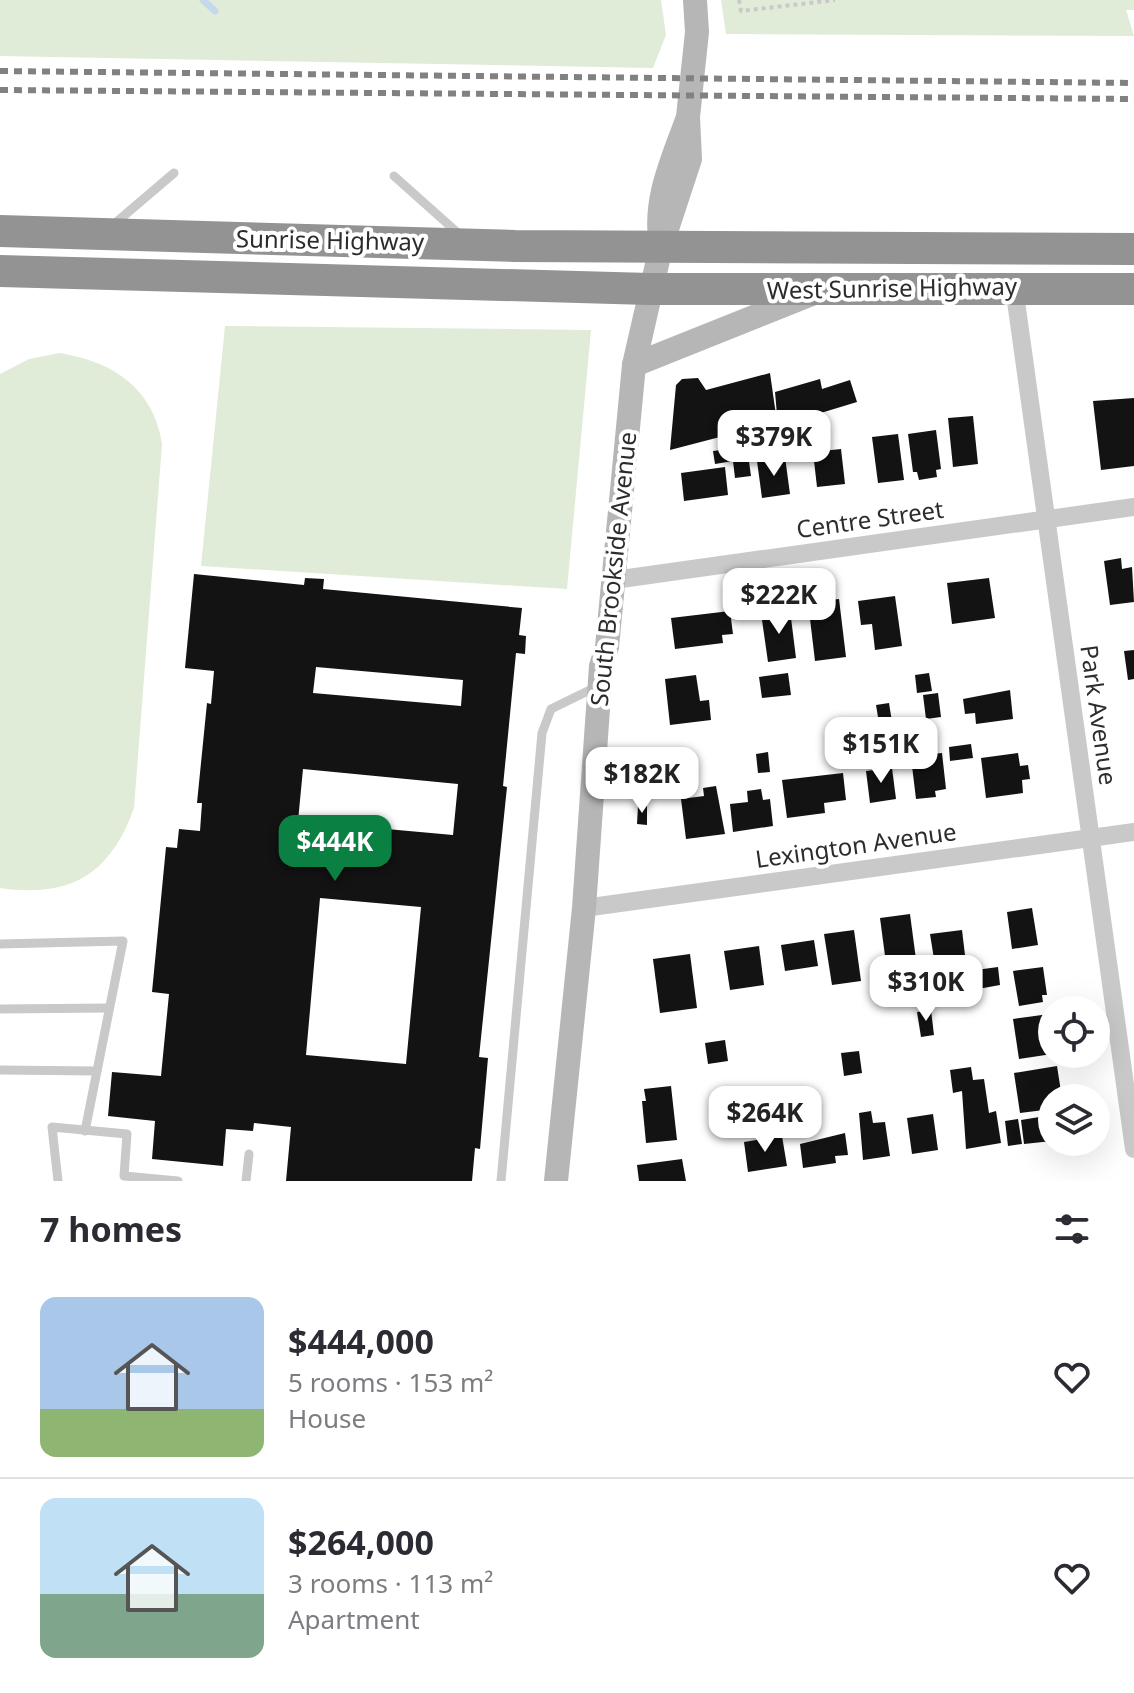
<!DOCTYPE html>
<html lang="en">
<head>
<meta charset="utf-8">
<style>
  :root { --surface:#fff; --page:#f7f7f7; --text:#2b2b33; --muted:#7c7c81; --line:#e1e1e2; --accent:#0b8043 }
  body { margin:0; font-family:"Noto Sans",sans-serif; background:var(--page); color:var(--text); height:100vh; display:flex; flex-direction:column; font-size:30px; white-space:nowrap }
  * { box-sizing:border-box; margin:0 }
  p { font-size:26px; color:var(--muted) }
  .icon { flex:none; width:44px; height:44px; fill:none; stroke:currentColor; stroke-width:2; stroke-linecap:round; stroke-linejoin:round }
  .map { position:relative; height:1181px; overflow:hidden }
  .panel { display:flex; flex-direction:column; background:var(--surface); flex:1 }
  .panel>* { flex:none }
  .controls { position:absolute; left:1038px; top:996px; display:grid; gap:16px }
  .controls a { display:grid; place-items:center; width:72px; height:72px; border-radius:50%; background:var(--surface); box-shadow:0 8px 32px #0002; font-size:40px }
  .price { position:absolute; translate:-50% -68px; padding:0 18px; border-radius:16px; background:#fff; color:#222; font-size:26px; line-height:52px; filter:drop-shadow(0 2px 4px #0008) }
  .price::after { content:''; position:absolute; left:50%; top:48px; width:24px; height:18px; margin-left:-12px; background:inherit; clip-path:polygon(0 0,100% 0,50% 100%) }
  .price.active { background:var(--accent); color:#fff }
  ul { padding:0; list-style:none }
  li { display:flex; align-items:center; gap:24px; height:200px; padding:0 40px }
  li+li { border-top:2px solid var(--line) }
  li span { display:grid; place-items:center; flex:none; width:224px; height:160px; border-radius:16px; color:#555 }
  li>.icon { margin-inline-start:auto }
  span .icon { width:96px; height:96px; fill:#fffc; stroke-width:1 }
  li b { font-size:34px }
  h2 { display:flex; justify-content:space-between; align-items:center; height:96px; padding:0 40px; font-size:34px }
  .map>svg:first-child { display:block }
  .green { fill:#e0ebd8 }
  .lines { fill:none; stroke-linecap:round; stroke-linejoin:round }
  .stream { stroke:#c4d8eb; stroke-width:7 }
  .building { fill:#131313; fill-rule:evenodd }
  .path { stroke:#c9c9c9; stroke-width:4; stroke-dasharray:4 4; stroke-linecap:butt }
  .lane { stroke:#c9c9c9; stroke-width:9 }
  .street { stroke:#c9c9c9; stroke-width:18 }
  .secondary { stroke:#b6b6b6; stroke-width:24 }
  .highway { stroke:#939393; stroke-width:32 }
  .rail { stroke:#818181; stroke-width:6; stroke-dasharray:8 6; stroke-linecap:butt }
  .labels { text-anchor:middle; stroke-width:8; stroke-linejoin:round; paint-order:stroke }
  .street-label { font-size:24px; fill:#2c2c2c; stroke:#fff }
</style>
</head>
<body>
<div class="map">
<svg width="1134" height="1181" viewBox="0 0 1134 1181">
  <rect width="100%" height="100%" fill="#fff"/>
  <g class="green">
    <path d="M0,0H661L666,35L653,68L0,56Z"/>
    <path d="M721,0H1134V10H1126L1134,36L726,34Z"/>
    <path d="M225,326L591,330L567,589L201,566Z"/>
    <path d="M60,353C114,362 153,388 162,444L134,808C110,875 70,898 0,888V374L29,359Z"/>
  </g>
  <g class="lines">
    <path class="stream" d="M203,0L215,11"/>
  </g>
  <g class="building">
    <path d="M770,373L777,422L670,450L676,385L682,379L698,378L706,390Z"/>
    <path d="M820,379L822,389L850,380L857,402L778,426L775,392Z"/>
    <path d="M1134,398V466L1101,470L1093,401Z"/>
    <path d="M973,416L978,464L953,467L948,418Z"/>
    <path d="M936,430L941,469L936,470L937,477L919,480L917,472H913L908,434Z"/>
    <path d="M898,434L904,480L878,483L872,437Z"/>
    <path d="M747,447L751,476L735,478L733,461L715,464L713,451Z"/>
    <path d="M841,449L845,484L817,487L813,452Z"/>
    <path d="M785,457L790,494L762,498L757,461Z"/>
    <path d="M725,467L728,495L684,501L681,473Z"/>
    <path d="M1121,558L1122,569L1132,567L1134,602L1110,605L1104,561Z"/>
    <path d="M194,574L304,585L305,578L324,579L323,589L522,608L519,635L526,636L525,654L516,653L503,786L507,787L479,1057L488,1058L480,1149L475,1148L472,1181H286L291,1127L254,1123L253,1131L226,1129L223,1166L152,1159L155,1121L108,1116L112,1072L161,1076L169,994L152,992L166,847L177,848L179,829L200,831L202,803H197L207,703L211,704L214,671L185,668ZM316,667L463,680L461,706L313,693ZM303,769L458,784L453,835L298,821ZM320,898L421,907L406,1064L306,1055Z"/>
    <path d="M989,578L995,618L952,624L947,583Z"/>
    <path d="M895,596L902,646L875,650L872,624L861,625L858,601Z"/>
    <path d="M839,599L846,657L815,661L808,602Z"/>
    <path d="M790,610L796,658L768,662L761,613Z"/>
    <path d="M730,611L733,634L722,635L723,643L675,649L671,618Z"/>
    <path d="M1134,650V679L1128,680L1124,651Z"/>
    <path d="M788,673L791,695L762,698L759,677Z"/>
    <path d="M929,673L932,691L917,693L915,675Z"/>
    <path d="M696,675L700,701L709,700L711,720L670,725L665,679Z"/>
    <path d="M1010,690L1013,719L976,724L975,713L965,714L963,699Z"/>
    <path d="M938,693L941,717L926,719L923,695Z"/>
    <path d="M889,703L893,728L880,729L876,705Z"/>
    <path d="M930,739L932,754L942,753L946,789L935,791L936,797L916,799L909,741Z"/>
    <path d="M971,744L973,758L950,761L949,747Z"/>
    <path d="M768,752L770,772L758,773L756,754Z"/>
    <path d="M1018,753L1020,766L1028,765L1030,779L1022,780L1023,793L986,798L981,758Z"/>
    <path d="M892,768L896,799L870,803L866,771Z"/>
    <path d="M843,773L846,800L824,803L825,813L787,818L782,780Z"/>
    <path d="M716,786L725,834L686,839L681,799L704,796L703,788Z"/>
    <path d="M761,789L763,800L770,799L773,826L733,832L730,804L748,802L747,791Z"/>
    <path d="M638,806H647V825L637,824Z"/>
    <path d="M1032,908L1038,945L1012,949L1007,912Z"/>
    <path d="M910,914L917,967L887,971L880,918Z"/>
    <path d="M854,930L861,981L832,985L824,934Z"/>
    <path d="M962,930L965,955L934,959L930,934Z"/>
    <path d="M814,940L818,966L785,971L781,945Z"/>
    <path d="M759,946L764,985L730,990L724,951Z"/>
    <path d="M690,954L697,1008L660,1013L653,959Z"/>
    <path d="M998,967L1000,985L978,989L976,970Z"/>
    <path d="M1043,967L1047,995H1042L1043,1002L1019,1006L1013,971Z"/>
    <path d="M974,976L977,996L961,998L958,978Z"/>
    <path d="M931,1010L934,1035L921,1037L917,1012Z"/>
    <path d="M1049,1014L1052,1054L1019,1059L1013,1019Z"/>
    <path d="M725,1040L728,1061L708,1064L705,1043Z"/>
    <path d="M859,1051L862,1073L844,1076L841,1053Z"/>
    <path d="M1057,1066L1062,1098H1052V1109L1020,1113L1014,1073Z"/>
    <path d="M971,1067L973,1080L984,1079L989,1113L996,1111L1001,1143L966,1149L962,1091L953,1093L950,1070Z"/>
    <path d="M671,1086L677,1140L646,1143L642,1101H646L644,1089Z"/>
    <path d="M871,1111L873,1123L885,1122L890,1156L863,1160L859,1113Z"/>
    <path d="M933,1114L938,1150L912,1154L907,1118Z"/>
    <path d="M1052,1115V1141L1024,1144L1021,1120Z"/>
    <path d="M1018,1119L1022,1144L1008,1146L1005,1121Z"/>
    <path d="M845,1133L848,1155L835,1156L836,1163L803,1168L800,1144Z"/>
    <path d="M782,1136L787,1166L748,1172L744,1142Z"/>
    <path d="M682,1159L686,1181H639L637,1165Z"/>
  </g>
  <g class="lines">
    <path class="path" d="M739,0L741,11L835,0"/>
    <g class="lane">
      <path d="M394,176L459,234"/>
      <path d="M113,225L174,173"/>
      <path d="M0,944L123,941L85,1131"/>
      <path d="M0,1009L109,1008"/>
      <path d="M0,1070L97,1071"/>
      <path d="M58,1181L52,1127L127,1134L124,1176L178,1181"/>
      <path d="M246,1181L249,1154"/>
      <path d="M501,1181L542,733L551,709L596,687"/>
    </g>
    <g class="street">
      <path d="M1014,287L1134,1149"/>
      <path d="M614,580L1134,507"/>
      <path d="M584,908L1134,832"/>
    </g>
    <g class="secondary">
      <path d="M688,117C672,162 653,199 661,247L690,159L688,117L697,32L695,0"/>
      <path d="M634,365L814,293"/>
      <path d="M556,1181L584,908L601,666L607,647L634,365L661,247"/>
    </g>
    <g class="highway">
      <path d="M0,231L515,246L1134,249"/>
      <path d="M0,271L649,289H1134"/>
    </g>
    <g class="rail">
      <path d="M0,71L1134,83"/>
      <path d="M0,90L1134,99"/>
    </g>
  </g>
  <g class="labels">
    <g class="street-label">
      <text transform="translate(330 241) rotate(1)" y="8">Sunrise Highway</text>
      <text transform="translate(892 289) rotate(-1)" y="8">West Sunrise Highway</text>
      <text transform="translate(870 520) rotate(-8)" y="8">Centre Street</text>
      <text transform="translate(614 569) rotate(-84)" y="8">South Brookside Avenue</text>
      <text transform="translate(1098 715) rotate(82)" y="8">Park Avenue</text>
      <text transform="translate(856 846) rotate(-8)" y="8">Lexington Avenue</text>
    </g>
  </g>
</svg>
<div class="controls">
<a><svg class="icon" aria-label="locate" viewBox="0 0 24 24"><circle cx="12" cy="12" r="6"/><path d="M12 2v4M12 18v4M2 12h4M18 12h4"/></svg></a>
<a><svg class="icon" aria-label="layers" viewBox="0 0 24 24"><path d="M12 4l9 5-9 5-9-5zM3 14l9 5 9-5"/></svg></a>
</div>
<b class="price" style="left:774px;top:478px">$379K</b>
<b class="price" style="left:779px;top:636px">$222K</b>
<b class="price" style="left:881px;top:785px">$151K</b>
<b class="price" style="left:642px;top:815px">$182K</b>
<b class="price active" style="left:335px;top:883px">$444K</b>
<b class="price" style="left:926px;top:1023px">$310K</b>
<b class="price" style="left:765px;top:1154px">$264K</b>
</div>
<section class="panel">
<h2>7 homes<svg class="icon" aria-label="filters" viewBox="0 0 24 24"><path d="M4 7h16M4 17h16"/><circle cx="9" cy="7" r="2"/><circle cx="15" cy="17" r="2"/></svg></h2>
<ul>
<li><span style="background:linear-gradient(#a9c7e8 70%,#8fb573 0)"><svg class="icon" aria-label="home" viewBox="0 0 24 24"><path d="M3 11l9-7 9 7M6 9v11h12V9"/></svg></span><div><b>$444,000</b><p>5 rooms · 153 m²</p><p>House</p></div><svg class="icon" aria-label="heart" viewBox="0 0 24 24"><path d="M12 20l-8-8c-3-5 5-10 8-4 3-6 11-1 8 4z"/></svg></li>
<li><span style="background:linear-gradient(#bfe0f5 60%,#7fa58c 0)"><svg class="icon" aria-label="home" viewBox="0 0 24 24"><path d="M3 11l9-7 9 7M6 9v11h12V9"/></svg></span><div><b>$264,000</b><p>3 rooms · 113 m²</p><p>Apartment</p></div><svg class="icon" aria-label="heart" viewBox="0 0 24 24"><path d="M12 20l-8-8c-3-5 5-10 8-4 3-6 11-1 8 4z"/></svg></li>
</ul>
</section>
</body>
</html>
